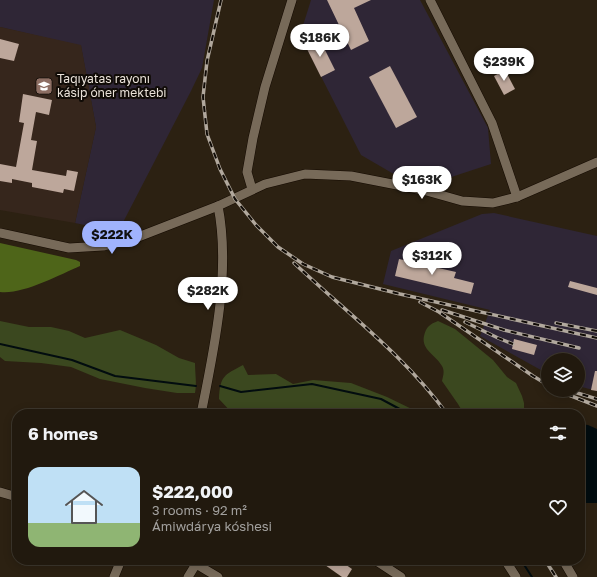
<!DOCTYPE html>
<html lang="en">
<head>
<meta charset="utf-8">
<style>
  :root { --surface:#21190e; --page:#2d261c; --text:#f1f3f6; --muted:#a2a09e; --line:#3e382e; --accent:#a0b3fd }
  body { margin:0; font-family:"Golos Text",sans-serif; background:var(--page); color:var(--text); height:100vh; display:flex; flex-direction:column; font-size:15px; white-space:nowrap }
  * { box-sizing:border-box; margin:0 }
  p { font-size:13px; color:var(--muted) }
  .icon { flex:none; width:22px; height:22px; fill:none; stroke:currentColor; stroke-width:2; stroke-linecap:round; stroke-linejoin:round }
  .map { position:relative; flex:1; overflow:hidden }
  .panel { position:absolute; left:12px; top:409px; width:573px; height:156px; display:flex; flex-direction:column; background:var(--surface); border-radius:16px; box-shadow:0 2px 10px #0003,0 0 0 1px var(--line) }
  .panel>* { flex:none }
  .fabs { position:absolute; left:541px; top:353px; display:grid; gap:8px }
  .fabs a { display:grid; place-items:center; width:44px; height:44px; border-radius:50%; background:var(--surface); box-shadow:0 2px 10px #0003,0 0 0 1px var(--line); font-size:20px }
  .price { position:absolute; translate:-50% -34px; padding:0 9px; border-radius:14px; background:#fff; color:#222; font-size:13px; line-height:26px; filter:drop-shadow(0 1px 2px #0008) }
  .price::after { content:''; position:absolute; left:50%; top:24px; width:12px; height:9px; margin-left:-6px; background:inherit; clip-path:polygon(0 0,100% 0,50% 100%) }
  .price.active { background:var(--accent); color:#111 }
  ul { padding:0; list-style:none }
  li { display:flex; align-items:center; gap:12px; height:100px; padding:0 16px }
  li+li { border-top:1px solid var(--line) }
  li span { display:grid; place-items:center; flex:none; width:112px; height:80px; border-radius:12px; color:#555 }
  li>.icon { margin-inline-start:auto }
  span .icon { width:48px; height:48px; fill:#fffc; stroke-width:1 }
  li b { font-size:17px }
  h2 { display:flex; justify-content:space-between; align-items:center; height:48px; padding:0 16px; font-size:17px }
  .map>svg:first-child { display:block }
  .industrial { fill:#2f2636 }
  .education { fill:#36261c }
  .green { fill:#3b481f }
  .forest { fill:#4e6519 }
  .water { fill:#020c0f }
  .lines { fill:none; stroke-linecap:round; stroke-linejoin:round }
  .stream { stroke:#020c0f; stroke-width:2 }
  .building { fill:#bda79b }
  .minor-casing { stroke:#140a01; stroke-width:10 }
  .minor { stroke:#776a59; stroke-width:9 }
  .rail-casing { stroke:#b1a89d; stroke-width:3.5 }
  .rail { stroke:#100b06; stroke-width:2; stroke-dasharray:6; stroke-linecap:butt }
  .labels { text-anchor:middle; stroke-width:4; stroke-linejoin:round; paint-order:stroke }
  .poi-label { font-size:12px; fill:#eae2d9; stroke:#100b06; text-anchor:start }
</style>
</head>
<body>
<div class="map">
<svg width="597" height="577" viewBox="0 0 597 577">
  <rect width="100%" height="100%" fill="#2c2112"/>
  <g class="industrial">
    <path d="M0,0H214L202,68L191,91L118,232L75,223L96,127L81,46L0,27Z"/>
    <path d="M311,0H420L488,128L491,164L430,184L392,173L361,155L300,35Z"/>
    <path d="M494,213L597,236V391L578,386V360H548V374L480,336L490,310L383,284L391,251L482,214Z"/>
  </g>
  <path class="education" d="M0,27L81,45L96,127L75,223L0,210Z"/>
  <g class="green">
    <path d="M0,321L29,327H51L69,331L85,338L120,330L156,345L179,358L195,363C195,373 197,384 195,393H177L145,388L100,379L71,367L41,363L5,361L0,357Z"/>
    <path d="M438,321L455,329L493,360L507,377L516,383L522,396L524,403V409H520L509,414H464L458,404L442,381C443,376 445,371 442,366C436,355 421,350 424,336C426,327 430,324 438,321Z"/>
    <path d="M243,365L248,375L276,374L293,384L313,380L351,383L387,397L422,414H233L219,399C220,376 224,375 243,365Z"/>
  </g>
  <path class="forest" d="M0,243L76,260L80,262V266C59,275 22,295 0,292Z"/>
  <path class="water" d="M580,424L588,425L597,429V503H580Z"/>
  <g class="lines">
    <g class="stream">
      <path d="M0,344L72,360L115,376L196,386"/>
      <path d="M220,386L241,392L312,384L381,399L409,414"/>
      <path d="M521,560L532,577"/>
    </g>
  </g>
  <g class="building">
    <path d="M327,0H371L354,8L369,41L351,50Z"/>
    <path d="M0,39L19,44L14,61L0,58Z"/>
    <path d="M320,40L335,70L321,77L306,47Z"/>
    <path d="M390,66L417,117L396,128L369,77Z"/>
    <path d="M505,70L515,89L504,95L494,76Z"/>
    <path d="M23,94L52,100L49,115L36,112L31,140L37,141L32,170L66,176L67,170L78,172L74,191L64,189L63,193L32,187V183L12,179V183L0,181V164L16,167L24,123L19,122Z"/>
    <path d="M399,259L456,272L454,278L474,283L471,294L395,276Z"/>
    <path d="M570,281L597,288V295L568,287Z"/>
    <path d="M514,339L537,345L534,355L512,349Z"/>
    <path d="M595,371H597V391L591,390Z"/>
    <path d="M328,560H339L352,569L347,577H342L325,565Z"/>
  </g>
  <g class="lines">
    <defs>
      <g id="minor">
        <path d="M430,0L492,123L517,197"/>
        <path d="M252,189L247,172L253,138L265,87L292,0"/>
        <path d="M0,233L69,248L103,246L133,239L218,206L265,184L305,174L351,176L423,190L462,201L493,203L517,197L597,162"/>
        <path d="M201,414C214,350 231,271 218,206"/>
        <path d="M0,492L17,497"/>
        <path d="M375,560L401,577"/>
        <path d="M505,560L516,577"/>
        <path d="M563,560L573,577"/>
        <path d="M114,577L121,560"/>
        <path d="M188,577L196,564L218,577"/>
      </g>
    </defs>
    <use href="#minor" class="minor-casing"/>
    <use href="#minor" class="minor"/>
    <defs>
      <g id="rail">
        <path d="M221,0L207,61L203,97L207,134L220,169L235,199L256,225L278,247L303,264L332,277L400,294L597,338"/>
        <path d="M294,263C346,312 405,356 447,414"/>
        <path d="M420,302L439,312L533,376L548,385"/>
        <path d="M442,310L504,330L579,348"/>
        <path d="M465,322L498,338L513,344"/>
        <path d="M556,323L597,331"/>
        <path d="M556,390L597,406"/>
        <path d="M571,391L597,399"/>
        <path d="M545,560L556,577"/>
      </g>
    </defs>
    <use href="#rail" class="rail-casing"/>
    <use href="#rail" class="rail"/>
  </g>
  <defs>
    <symbol id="school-square" viewBox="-11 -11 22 22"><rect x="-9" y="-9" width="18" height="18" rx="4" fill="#8d6e63" stroke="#100b06"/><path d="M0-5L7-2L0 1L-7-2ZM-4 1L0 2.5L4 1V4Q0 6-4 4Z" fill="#fff"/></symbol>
  </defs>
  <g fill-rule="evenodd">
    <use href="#school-square" x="34" y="76" width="20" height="20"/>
  </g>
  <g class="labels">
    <g class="poi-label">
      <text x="57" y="83">Taqıyatas rayonı<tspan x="57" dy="14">kásip óner mektebi</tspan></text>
    </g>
  </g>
</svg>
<div class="fabs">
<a><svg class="icon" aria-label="layers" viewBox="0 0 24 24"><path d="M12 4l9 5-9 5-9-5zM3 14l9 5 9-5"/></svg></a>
</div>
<b class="price" style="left:320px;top:58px">$186K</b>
<b class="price" style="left:504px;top:82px">$239K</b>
<b class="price" style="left:422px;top:200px">$163K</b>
<b class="price active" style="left:112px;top:255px">$222K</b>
<b class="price" style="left:432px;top:276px">$312K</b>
<b class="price" style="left:208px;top:311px">$282K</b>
<section class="panel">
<h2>6 homes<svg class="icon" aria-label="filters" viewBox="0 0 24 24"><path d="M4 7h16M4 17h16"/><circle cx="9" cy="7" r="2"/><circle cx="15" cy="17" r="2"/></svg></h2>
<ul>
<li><span style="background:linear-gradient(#bfe0f5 70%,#8fb573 0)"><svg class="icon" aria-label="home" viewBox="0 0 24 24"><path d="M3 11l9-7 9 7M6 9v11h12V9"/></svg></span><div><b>$222,000</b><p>3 rooms · 92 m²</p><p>Ámiwdárya kóshesi</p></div><svg class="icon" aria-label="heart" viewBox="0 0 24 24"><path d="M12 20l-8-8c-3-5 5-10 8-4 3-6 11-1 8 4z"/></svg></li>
</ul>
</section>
</div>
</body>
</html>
